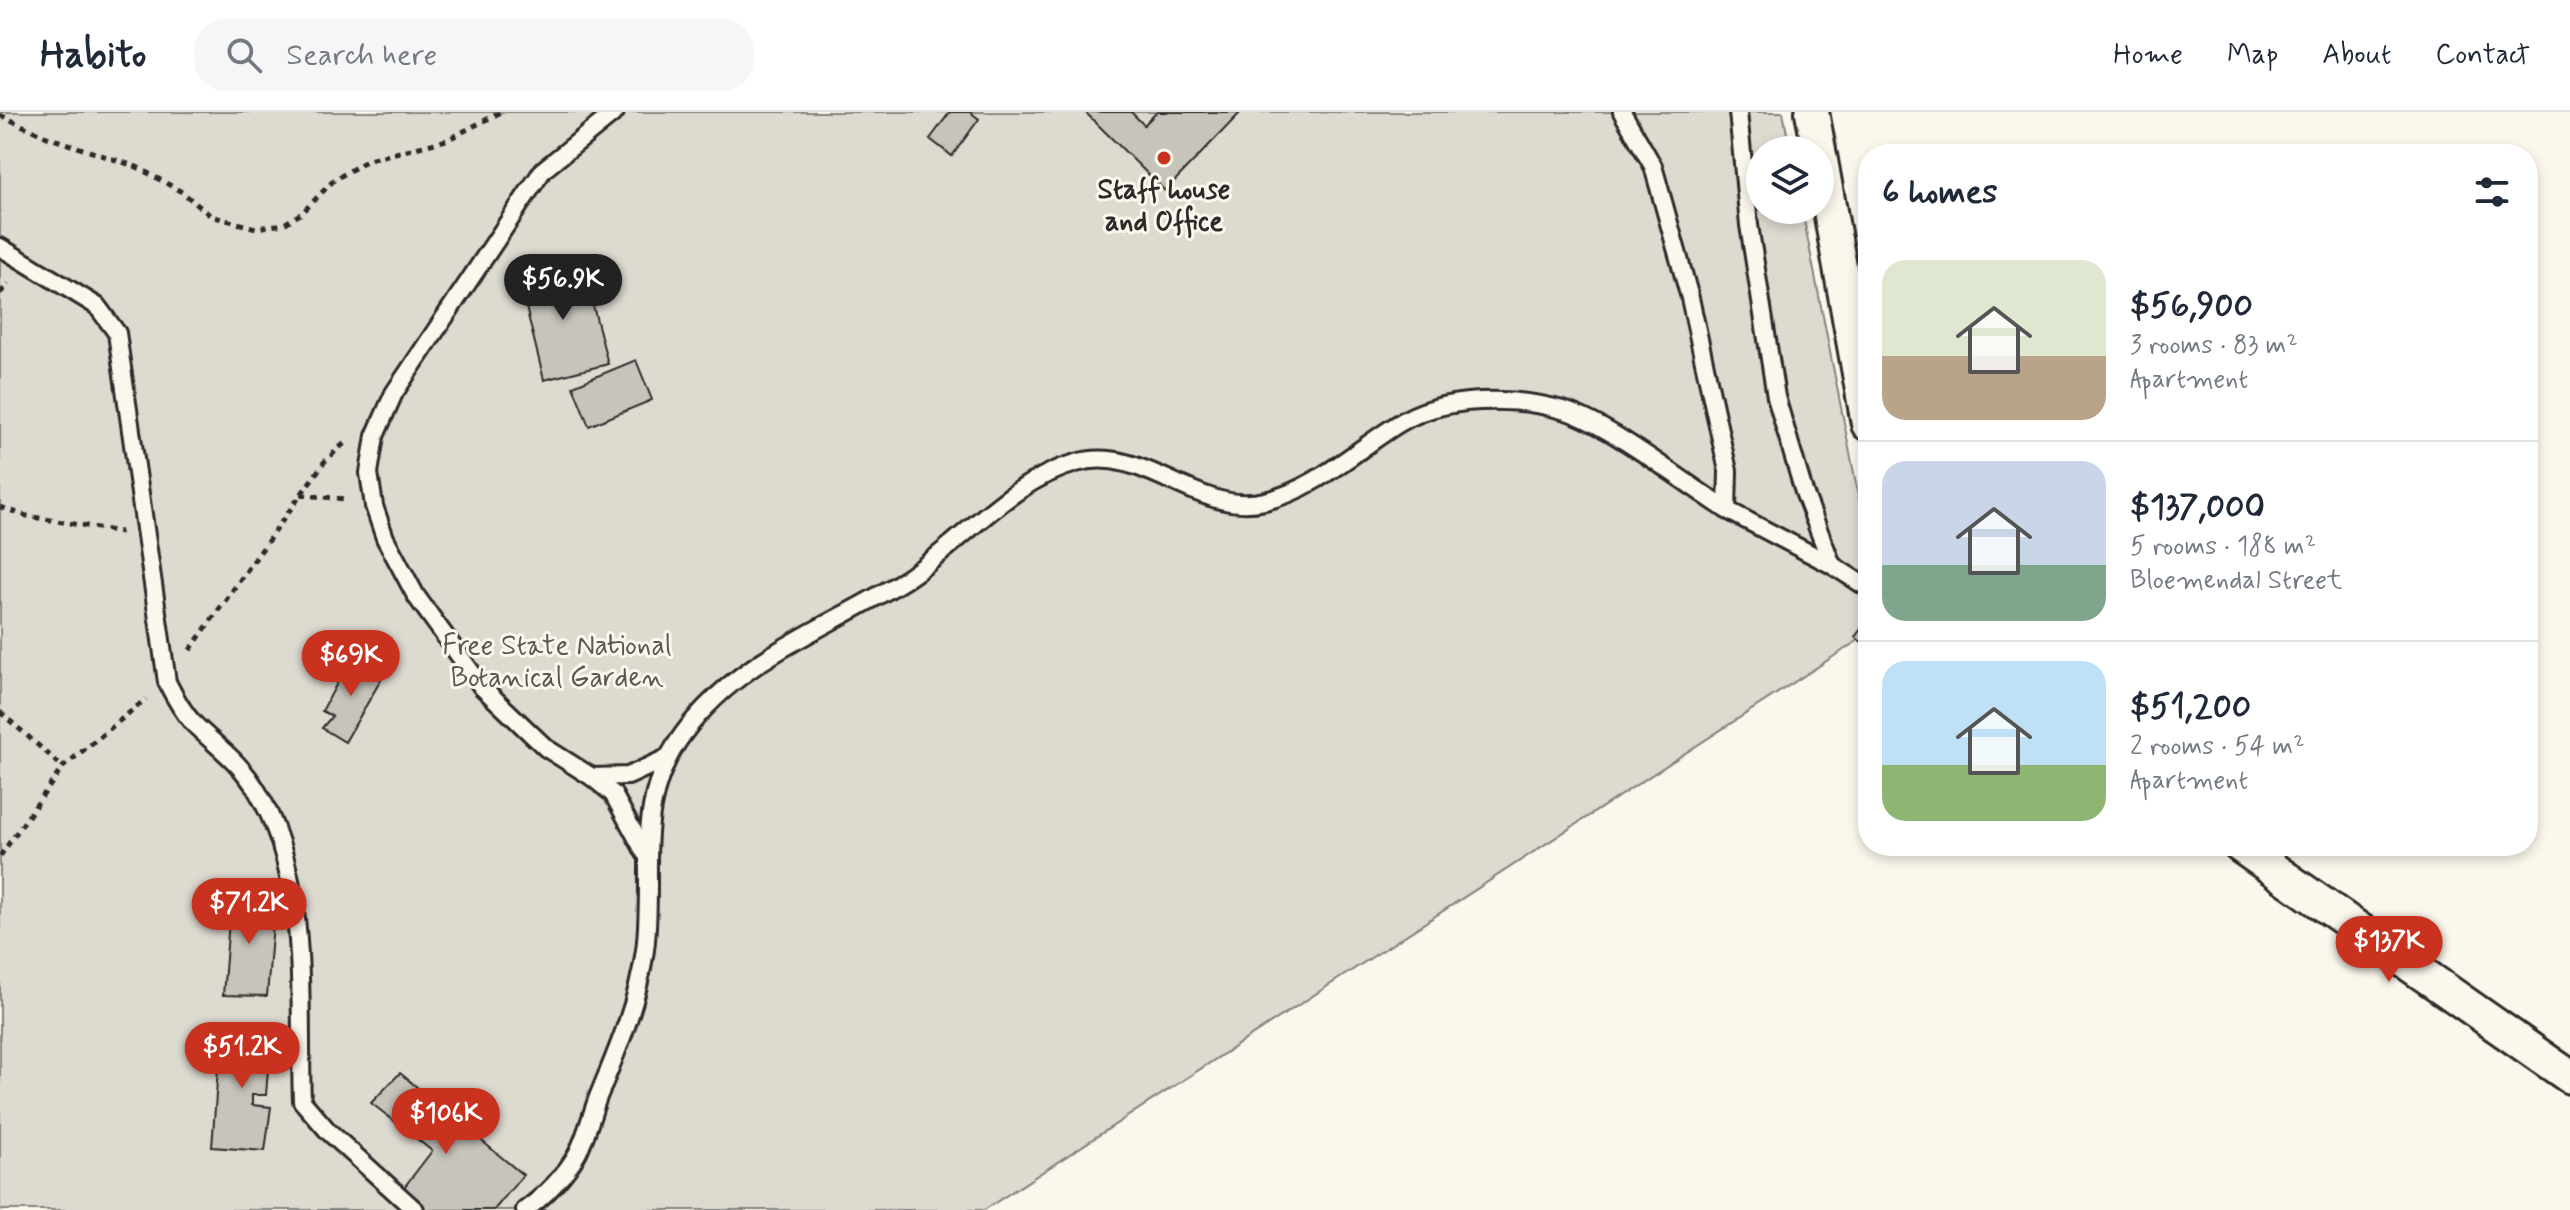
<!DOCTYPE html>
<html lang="en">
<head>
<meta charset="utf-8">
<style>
  :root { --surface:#fff; --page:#f6f6f7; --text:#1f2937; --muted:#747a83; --line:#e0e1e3; --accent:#c8321e }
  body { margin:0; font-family:Mynerve,sans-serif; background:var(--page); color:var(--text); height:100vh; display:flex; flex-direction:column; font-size:30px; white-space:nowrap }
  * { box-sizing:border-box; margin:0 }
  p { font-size:26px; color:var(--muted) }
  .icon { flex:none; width:44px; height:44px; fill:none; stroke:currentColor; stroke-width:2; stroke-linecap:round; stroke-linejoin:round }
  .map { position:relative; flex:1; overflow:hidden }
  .details { position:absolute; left:1858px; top:32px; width:680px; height:712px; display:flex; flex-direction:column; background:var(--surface); border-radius:32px; box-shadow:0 4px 12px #0003 }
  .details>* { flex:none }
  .buttons { position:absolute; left:1746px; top:24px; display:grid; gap:16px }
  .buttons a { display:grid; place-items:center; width:88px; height:88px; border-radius:50%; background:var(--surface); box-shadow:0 4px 12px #0003; font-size:40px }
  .price { position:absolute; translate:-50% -68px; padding:0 18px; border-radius:28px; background:var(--accent); color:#fff; font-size:26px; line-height:52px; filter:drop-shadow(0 2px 4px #0008) }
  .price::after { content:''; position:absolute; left:50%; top:48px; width:24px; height:18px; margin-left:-12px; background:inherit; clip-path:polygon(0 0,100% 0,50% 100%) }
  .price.active { background:#222; color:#fff }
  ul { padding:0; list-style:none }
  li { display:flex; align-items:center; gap:24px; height:200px; padding:0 24px }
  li+li { border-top:2px solid var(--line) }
  li span { display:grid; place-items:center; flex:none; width:224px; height:160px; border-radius:24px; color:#555 }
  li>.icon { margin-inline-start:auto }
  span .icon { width:96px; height:96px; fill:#fffc; stroke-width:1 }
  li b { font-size:34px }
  h2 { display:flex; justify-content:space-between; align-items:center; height:96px; padding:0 24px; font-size:34px }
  header { display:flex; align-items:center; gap:48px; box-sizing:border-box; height:112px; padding:0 40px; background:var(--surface); border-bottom:2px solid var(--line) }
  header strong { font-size:38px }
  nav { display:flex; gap:44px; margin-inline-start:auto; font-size:28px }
  .search { width:560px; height:72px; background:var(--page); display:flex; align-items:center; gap:20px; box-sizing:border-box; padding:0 28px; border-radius:32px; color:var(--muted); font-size:30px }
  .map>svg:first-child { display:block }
  .green { fill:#dddad0; stroke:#84827e; stroke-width:2 }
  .building { fill:#c7c4bc; stroke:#2b2b2b; stroke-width:2 }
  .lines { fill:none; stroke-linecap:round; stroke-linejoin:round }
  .lane-casing { stroke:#2b2b2b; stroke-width:22 }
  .street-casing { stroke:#2b2b2b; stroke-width:38 }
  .path { stroke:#2b2b2b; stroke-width:5; stroke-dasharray:6 6; stroke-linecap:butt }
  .lane { stroke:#fbf7ec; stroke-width:16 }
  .street { stroke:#fbf7ec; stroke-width:32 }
  .poi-dot { fill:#c8321e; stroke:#fbf7ec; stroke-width:3 }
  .labels { text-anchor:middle; stroke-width:6; stroke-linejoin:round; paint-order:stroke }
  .poi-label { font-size:28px; font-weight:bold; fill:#2b2b2b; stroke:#fbf7ec }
  .park-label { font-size:28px; fill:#585754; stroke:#fbf7ec }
</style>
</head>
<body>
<header>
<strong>Habito</strong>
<div class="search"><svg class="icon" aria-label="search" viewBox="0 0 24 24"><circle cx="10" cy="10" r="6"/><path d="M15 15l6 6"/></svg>Search here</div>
<nav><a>Home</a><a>Map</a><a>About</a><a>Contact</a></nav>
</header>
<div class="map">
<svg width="2570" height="1098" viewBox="0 0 2570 1098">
  <rect width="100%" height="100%" fill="#fbf7ec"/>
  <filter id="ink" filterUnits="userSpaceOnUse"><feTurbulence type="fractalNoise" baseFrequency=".0125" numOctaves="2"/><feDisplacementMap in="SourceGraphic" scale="16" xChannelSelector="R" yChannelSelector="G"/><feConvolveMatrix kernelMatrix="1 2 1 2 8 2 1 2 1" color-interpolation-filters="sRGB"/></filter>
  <g filter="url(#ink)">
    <path class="green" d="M0,0H1783L1790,38H1760V98H1802L1868,432V522L984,1098H0Z"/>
    <g class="building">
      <path d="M950,0H970L979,7L952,44L930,27Z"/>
      <path d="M1085,0H1131L1144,13L1157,0H1241L1165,79Z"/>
      <path d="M582,151L608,252L544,268L519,167Z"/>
      <path d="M636,248L652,288L589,314L573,274Z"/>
      <path d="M1864,513L1868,517V535L1855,525Z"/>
      <path d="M367,547L386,559L345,630L322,616L332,604L322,599L347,553L357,560Z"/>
      <path d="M231,784L275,787L267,884L223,883Z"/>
      <path d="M221,917H271L266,983H252V993L271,995L265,1039L212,1035Z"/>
      <path d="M400,961L523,1063L494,1098H409L395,1087L432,1039L371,991Z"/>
    </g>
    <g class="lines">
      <defs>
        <g id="lane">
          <path d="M615,0L543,58L394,281L375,324L369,361L374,394L385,426L416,484L482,575L546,636L592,665L628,664L667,646"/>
          <path d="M1622,0L1653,54L1690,186L1728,359L1727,398L1832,453"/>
          <path d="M1738,0L1749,113L1776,285L1804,380L1832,453L1868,476"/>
          <path d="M0,135L97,194L117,221L167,570C174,584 182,599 193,611C216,634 239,649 256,677C311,768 298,888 302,989L328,1019L415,1098"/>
          <path d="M592,665L613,682L645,741"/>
          <path d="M525,1098C544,1085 566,1062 577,1042C586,1025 591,1004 598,985C618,937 638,890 645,838C655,761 632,691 683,622C739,545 829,516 906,467C963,430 1008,370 1076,351C1144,331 1197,405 1265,389C1314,378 1356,338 1398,312C1444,283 1515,284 1566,299C1610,313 1685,371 1727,398"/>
        </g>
        <g id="street">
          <path d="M1812,0L1819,38"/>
          <path d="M1820,43L1868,312"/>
          <path d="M2240,734L2570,965"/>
        </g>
      </defs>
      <use href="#lane" class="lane-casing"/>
      <use href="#street" class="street-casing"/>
      <g class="path">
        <path d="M0,3L47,25L137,55L182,80L211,104L256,116L284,112L302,101L334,68L368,48L447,28L501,0"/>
        <path d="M0,181L9,172"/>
        <path d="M301,383L346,387"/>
        <path d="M0,395L27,404L121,420"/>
        <path d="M190,538L325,349L347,329"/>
        <path d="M0,600L63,655"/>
        <path d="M0,744L63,655L146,587"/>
      </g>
      <use href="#lane" class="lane"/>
      <use href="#street" class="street"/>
    </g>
  </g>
  <circle class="poi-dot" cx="1164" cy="46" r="8"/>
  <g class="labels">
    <g class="poi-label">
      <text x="1164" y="86">Staff house<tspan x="1164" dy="32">and Office</tspan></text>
    </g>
    <g class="park-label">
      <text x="557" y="542">Free State National<tspan x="557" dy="32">Botanical Garden</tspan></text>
    </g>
  </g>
</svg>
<div class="buttons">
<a><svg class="icon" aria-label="layers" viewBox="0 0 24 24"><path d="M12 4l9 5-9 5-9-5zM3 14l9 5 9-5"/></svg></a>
</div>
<b class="price active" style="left:563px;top:210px">$56.9K</b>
<b class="price" style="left:351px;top:586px">$69K</b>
<b class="price" style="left:249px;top:834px">$71.2K</b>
<b class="price" style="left:2389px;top:872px">$137K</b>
<b class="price" style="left:242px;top:978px">$51.2K</b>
<b class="price" style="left:446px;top:1044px">$106K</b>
<section class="details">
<h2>6 homes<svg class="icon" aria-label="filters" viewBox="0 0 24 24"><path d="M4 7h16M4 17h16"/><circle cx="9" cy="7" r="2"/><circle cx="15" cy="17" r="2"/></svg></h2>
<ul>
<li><span style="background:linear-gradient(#dfe7d0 60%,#b9a48a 0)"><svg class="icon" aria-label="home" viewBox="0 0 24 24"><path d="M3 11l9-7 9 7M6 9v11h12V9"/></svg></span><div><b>$56,900</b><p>3 rooms · 83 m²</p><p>Apartment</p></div></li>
<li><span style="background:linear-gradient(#c9d6e8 65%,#7fa58c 0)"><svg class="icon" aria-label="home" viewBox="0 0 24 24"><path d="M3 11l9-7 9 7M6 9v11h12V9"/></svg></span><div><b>$137,000</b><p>5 rooms · 188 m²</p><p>Bloemendal Street</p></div></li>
<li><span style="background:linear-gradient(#bfe0f5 65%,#8fb573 0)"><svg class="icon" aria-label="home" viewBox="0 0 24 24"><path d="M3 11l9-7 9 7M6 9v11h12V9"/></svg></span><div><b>$51,200</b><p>2 rooms · 54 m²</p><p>Apartment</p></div></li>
</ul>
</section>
</div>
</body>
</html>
